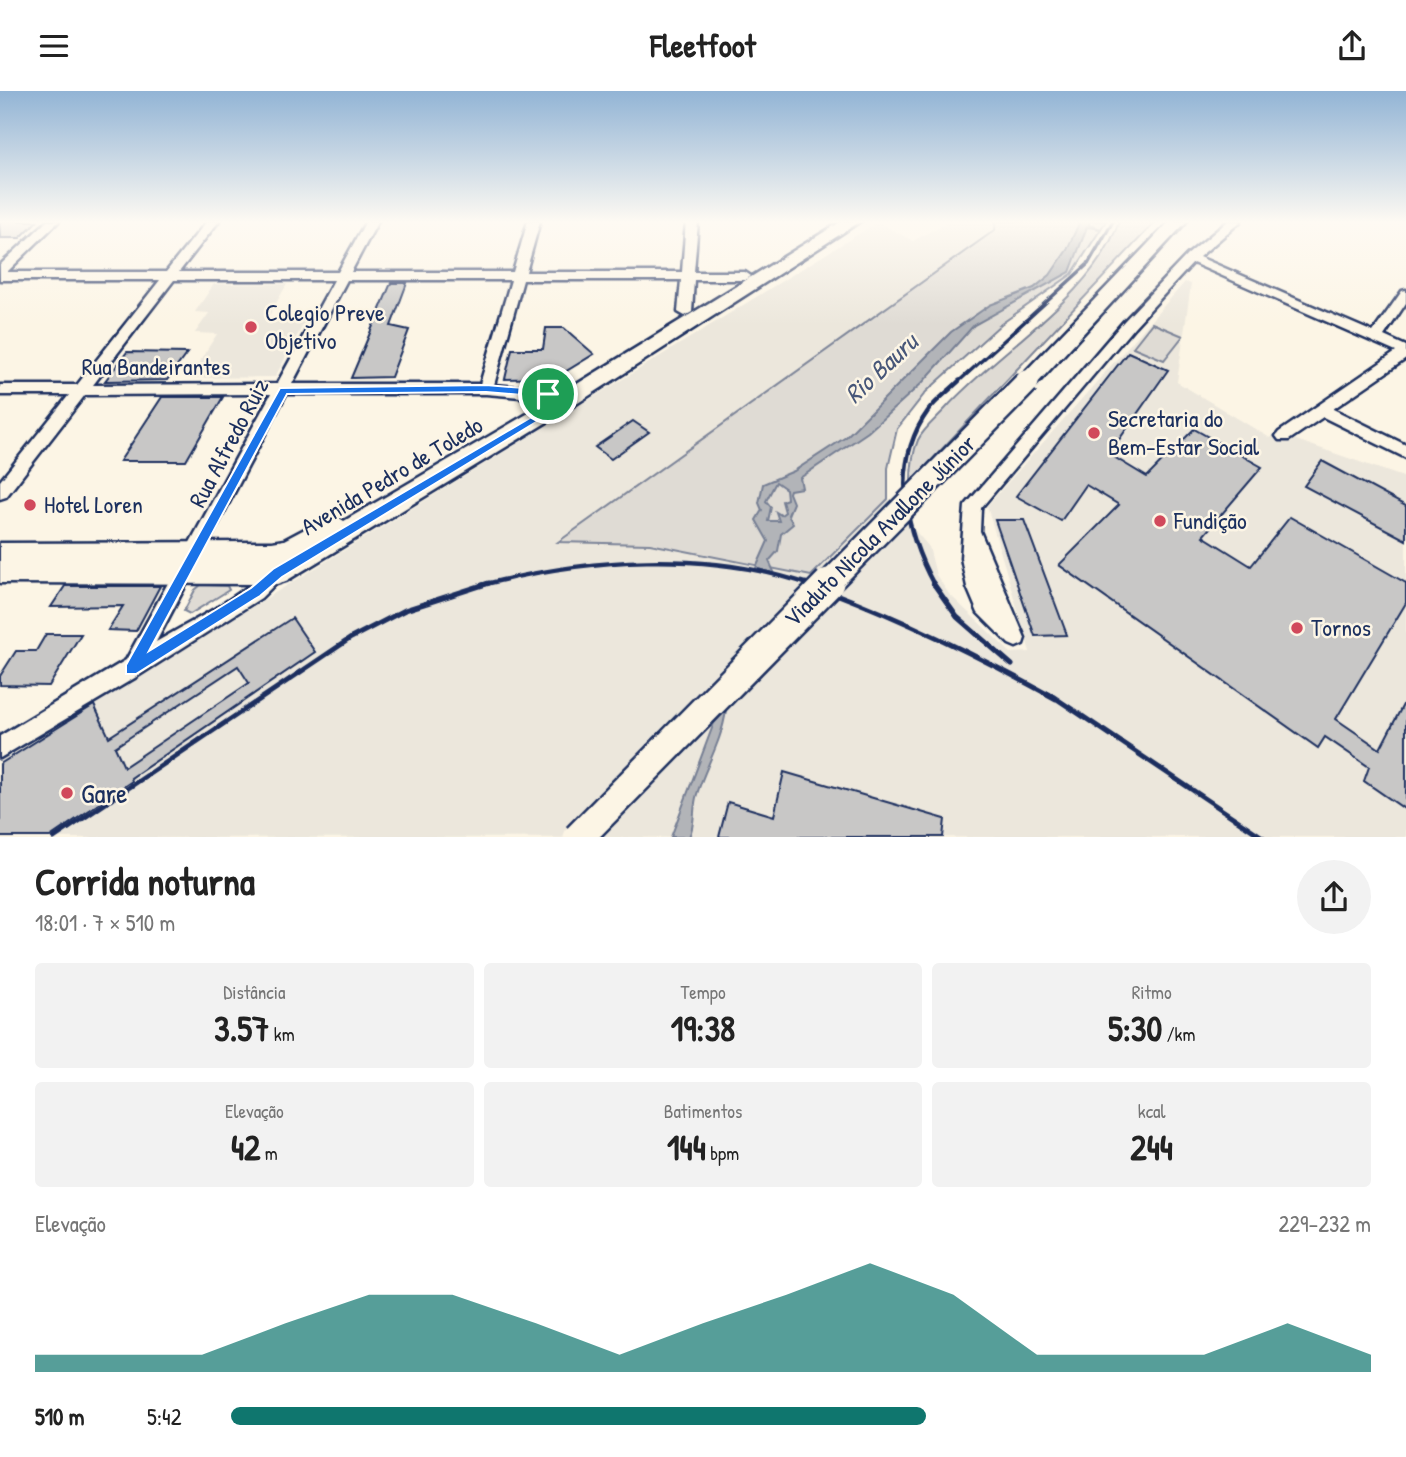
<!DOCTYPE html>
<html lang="pt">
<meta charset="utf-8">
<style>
body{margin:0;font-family:"Patrick Hand",sans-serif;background:#f2f2f2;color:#222;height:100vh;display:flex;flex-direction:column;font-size:26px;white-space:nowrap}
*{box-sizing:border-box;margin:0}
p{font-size:23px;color:#767676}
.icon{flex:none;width:38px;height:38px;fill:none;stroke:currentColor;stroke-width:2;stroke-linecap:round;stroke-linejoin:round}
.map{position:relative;height:746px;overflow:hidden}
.sheet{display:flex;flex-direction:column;background:#fff;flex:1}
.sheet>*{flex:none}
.pin{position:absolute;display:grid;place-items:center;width:60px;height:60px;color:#fff;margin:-30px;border:4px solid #fff;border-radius:50%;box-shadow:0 2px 7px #0007}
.round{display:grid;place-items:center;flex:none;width:74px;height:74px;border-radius:37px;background:#f2f2f2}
.head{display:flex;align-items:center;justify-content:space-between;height:119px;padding:0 35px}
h1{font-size:38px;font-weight:700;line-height:52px}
.figures{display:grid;grid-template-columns:repeat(3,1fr);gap:10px;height:119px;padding:7px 35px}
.figures div{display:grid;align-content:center;border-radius:7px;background:#f2f2f2;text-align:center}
.figures b{font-size:35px;font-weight:700}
.figures small{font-size:19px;font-weight:400}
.figures p{font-size:19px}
.chart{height:196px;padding:14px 35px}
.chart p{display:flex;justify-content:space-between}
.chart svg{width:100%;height:126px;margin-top:7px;fill:#0f766e;opacity:.7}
ul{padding:0 35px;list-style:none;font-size:23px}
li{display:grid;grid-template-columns:112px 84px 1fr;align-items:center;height:52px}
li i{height:18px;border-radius:9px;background:#0f766e}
header{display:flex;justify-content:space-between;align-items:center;height:91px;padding:0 35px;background:#fff;font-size:32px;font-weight:700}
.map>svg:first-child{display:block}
.built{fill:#ece7dc}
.green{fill:#dfdbd4;stroke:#7d8599;stroke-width:2}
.water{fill:#b2b4b8;stroke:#767f94;stroke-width:2;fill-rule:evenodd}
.building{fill:#c8c7c6;stroke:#1b2f5e;stroke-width:2;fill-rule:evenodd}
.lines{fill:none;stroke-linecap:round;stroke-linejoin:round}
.street-casing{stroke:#1b2f5e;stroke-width:5}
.secondary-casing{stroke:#1b2f5e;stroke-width:5}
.street{fill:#fcf5e5;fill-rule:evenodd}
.secondary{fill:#fcf5e5;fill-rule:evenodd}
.rail-far2{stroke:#1b2f5e;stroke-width:3.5}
.rail-far1{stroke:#1b2f5e;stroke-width:4.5}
.rail{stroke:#1b2f5e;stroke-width:5}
.secondary-bridge-far1-casing{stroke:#1b2f5e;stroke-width:28;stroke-linecap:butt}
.secondary-bridge-casing{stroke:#1b2f5e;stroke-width:34;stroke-linecap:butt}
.secondary-bridge-far1{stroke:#fcf5e5;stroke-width:23}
.secondary-bridge{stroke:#fcf5e5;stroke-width:29}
.route{fill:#1a73e8;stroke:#fff;stroke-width:2;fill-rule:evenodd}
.poi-dot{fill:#d1495b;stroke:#fcf5e5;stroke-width:2.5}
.labels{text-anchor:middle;stroke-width:5;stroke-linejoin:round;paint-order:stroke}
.poi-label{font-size:24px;fill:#1b2f5e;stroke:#fcf5e5;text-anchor:start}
.street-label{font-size:24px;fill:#1b2f5e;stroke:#fcf5e5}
.water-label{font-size:26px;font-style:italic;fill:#485779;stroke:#fcf5e5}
.near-poi-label{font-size:28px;fill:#1b2f5e;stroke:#fcf5e5;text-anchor:start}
</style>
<header><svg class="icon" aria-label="menu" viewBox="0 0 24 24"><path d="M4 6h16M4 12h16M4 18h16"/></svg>Fleetfoot<svg class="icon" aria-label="share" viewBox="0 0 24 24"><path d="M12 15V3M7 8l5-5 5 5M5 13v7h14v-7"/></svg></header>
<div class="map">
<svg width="1406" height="747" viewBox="0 0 1406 747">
<rect width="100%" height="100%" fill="#fcf5e5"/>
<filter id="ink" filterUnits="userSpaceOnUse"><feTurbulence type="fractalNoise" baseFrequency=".0143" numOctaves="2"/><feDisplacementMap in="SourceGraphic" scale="14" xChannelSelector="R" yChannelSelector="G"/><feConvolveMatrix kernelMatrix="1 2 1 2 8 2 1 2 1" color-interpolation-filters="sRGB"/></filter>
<g filter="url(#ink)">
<path class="built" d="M949 130H1007L559 451 650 453 811 485 888 408 929 456 936 484 949 503 1011 562 1030 561 987 415 1185 191 1191 193 1177 291 1270 347 1276 342 1406 387V746L0 747V671L878 131 913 150Z
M214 193H287L266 230H305L275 286 189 287 217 243 195 242 209 222 195 221Z"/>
<path class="green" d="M996 130H1106L1072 183 1001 233 926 301 897 338 888 377V408L811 485 650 453 558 451 995 139Z
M1119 130H1156L911 391C911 377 912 363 918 349 923 338 937 327 946 317 999 258 1094 205 1119 130Z
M1152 232 1183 245 1164 269 1133 256Z
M201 494 227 495 229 499 190 523 184 520 195 499Z"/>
<path class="water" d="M1080 130H1089V134L1101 138 1087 136 1070 181 974 234 922 292 868 341 800 387 802 397 790 399 789 402 793 412 788 424 793 433 781 443 778 460 769 470 775 483 756 477 768 450 756 429 762 419 759 412 763 393 794 380 846 346 951 241 990 214 1034 197 1050 184 1067 159ZM776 391 786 398 787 408 782 410 785 421 781 424 776 421 779 430H768L771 416 766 410Z
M726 619C722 650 706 674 697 703 692 718 696 732 689 746H671L714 632Z"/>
<path class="building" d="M0 130H37L20 147H0Z
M391 192H407L391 235 409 239 391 286 351 287Z
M546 237H564L594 263 555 287 505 288 512 258H543Z
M127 261 187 262 167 289 105 290Z
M1128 261 1168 279 1109 363 1147 386 1194 338 1262 376 1203 445 1251 475 1290 426 1406 492V512L1336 628 1380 658 1406 608V719L1364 690 1369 676 1325 646 1318 657 1059 474 1119 414 1086 394 1061 430 1016 405Z
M162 306H223L186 370H120Z
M633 330 649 341 611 368 595 356Z
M1322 370 1406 415V449L1304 395Z
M995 429H1024L1067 544 1035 545Z
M65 495H160L136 540 108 539 123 515 51 516Z
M292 527 315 561 131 687 132 690 50 746H0V673L94 614 109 646ZM238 575 249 592 124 676 115 656Z
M46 543H81L49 595 0 594V585L16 560H36Z
M784 681 945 728 943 746H719L728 711 774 725Z"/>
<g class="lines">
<g class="street-casing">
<path id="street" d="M47 130H59L7 181H166L207 130H219L179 181H338L366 130H378L351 181H513L528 130H540L526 181H682L686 130H698L694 181H745L751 185 745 189H694L692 221 685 225 678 221 681 189H523L494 294 553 299 566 314 559 319 544 308 486 303H286L156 551C188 532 226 514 255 490 264 482 271 473 283 477L286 482 261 507 138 585 0 667V645L126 569 271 303 85 304 6 406 0 408V390L69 304H0V294H77L160 189H0V174ZM174 189H334L277 293 93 294ZM347 189H511L480 293H292Z
M1228 130H1241L1199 166 1373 241 1402 200 1406 199V212L1384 245 1406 255V268L1333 318 1406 354V367L1323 326 1289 349H1279L1276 345 1279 341 1396 261 1193 172 1134 236 981 417 980 440 1025 547 1023 553 1016 556 1009 553 978 522 967 496 961 467 965 415 1124 230 1187 164Z"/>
</g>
<g class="secondary-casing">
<path id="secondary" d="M842 130H861L567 319 286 490 277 493 0 492V452L272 451 284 449 333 423 344 430 551 309Z
M1170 130H1187L1034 296H1020L1017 291 1020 286Z"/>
</g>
<use href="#street" class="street"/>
<use href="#secondary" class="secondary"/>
<path class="rail-far2" d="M957 292 1088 173 1113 130"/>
<path class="rail-far1" d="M482 494C588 467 706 458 811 494
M934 494C905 441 890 373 928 320 936 309 949 300 959 290"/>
<path class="rail" d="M806 492C894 523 975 563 1056 608
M933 492 957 526 1012 574
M1048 602 1264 747
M54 747 351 547 405 519 489 492"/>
<g class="secondary-bridge-far1-casing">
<path id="secondary-bridge-far1" d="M827 494 1027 291"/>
</g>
<g class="secondary-bridge-casing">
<path id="secondary-bridge" d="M578 747 829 492"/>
</g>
<use href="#secondary-bridge-far1" class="secondary-bridge-far1"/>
<use href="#secondary-bridge" class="secondary-bridge"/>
</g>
</g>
<linearGradient id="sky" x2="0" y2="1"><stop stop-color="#92b4d5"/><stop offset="0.56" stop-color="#fefaf3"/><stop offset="1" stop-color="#fefaf3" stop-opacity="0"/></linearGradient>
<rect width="1406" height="234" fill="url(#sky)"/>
<path class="route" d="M486 294 548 299 564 314 282 486 260 505 136 583H126V574L280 297ZM486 301 545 306 552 314 273 478 251 497 149 560 287 303Z"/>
<g class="poi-dot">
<circle cx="251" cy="236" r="7"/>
<circle cx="1094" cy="342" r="7"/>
<circle cx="30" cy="414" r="7"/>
<circle cx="1160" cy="430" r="7"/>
<circle cx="1297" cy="537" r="7"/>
<circle cx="67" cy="702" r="7"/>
</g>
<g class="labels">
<g class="poi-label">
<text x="265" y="230">Colegio Preve<tspan x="265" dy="28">Objetivo</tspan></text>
<text x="1108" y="336">Secretaria do<tspan x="1108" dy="28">Bem-Estar Social</tspan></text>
<text x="44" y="422">Hotel Loren</text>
<text x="1174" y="438">Fundição</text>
<text x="1311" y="545">Tornos</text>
</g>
<g class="street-label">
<text x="156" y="284">Rua Bandeirantes</text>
<text transform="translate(229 352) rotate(-62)" y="8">Rua Alfredo Ruiz</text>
<text transform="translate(392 385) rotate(-31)" y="8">Avenida Pedro de Toledo</text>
<text transform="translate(880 440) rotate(-45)" y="8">Viaduto Nicola Avallone Júnior</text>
</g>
<g class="water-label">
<text transform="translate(881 277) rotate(-43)" y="9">Rio Bauru</text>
</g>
<g class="near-poi-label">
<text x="81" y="712">Gare</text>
</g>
</g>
</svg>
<div class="pin" style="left:548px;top:303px;background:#1e9e55"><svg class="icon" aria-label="arrive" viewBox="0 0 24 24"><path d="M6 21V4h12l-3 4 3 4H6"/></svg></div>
</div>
<section class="sheet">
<div class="head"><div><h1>Corrida noturna</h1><p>18:01 · 7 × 510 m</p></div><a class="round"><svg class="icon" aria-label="share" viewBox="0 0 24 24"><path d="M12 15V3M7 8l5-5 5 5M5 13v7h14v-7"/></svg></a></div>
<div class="figures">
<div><p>Distância</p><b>3.57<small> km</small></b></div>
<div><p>Tempo</p><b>19:38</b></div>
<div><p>Ritmo</p><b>5:30<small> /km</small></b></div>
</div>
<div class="figures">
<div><p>Elevação</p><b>42<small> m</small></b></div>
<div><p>Batimentos</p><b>144<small> bpm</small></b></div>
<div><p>kcal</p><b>244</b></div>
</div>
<div class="chart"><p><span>Elevação</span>229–232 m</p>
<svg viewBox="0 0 160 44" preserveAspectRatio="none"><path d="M0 44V38L10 38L20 38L30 27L40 17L50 17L60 27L70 38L80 27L90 17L100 6L110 17L120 38L130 38L140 38L150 27L160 38V44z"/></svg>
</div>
<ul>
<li><b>510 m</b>5:42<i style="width:61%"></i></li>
</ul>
</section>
